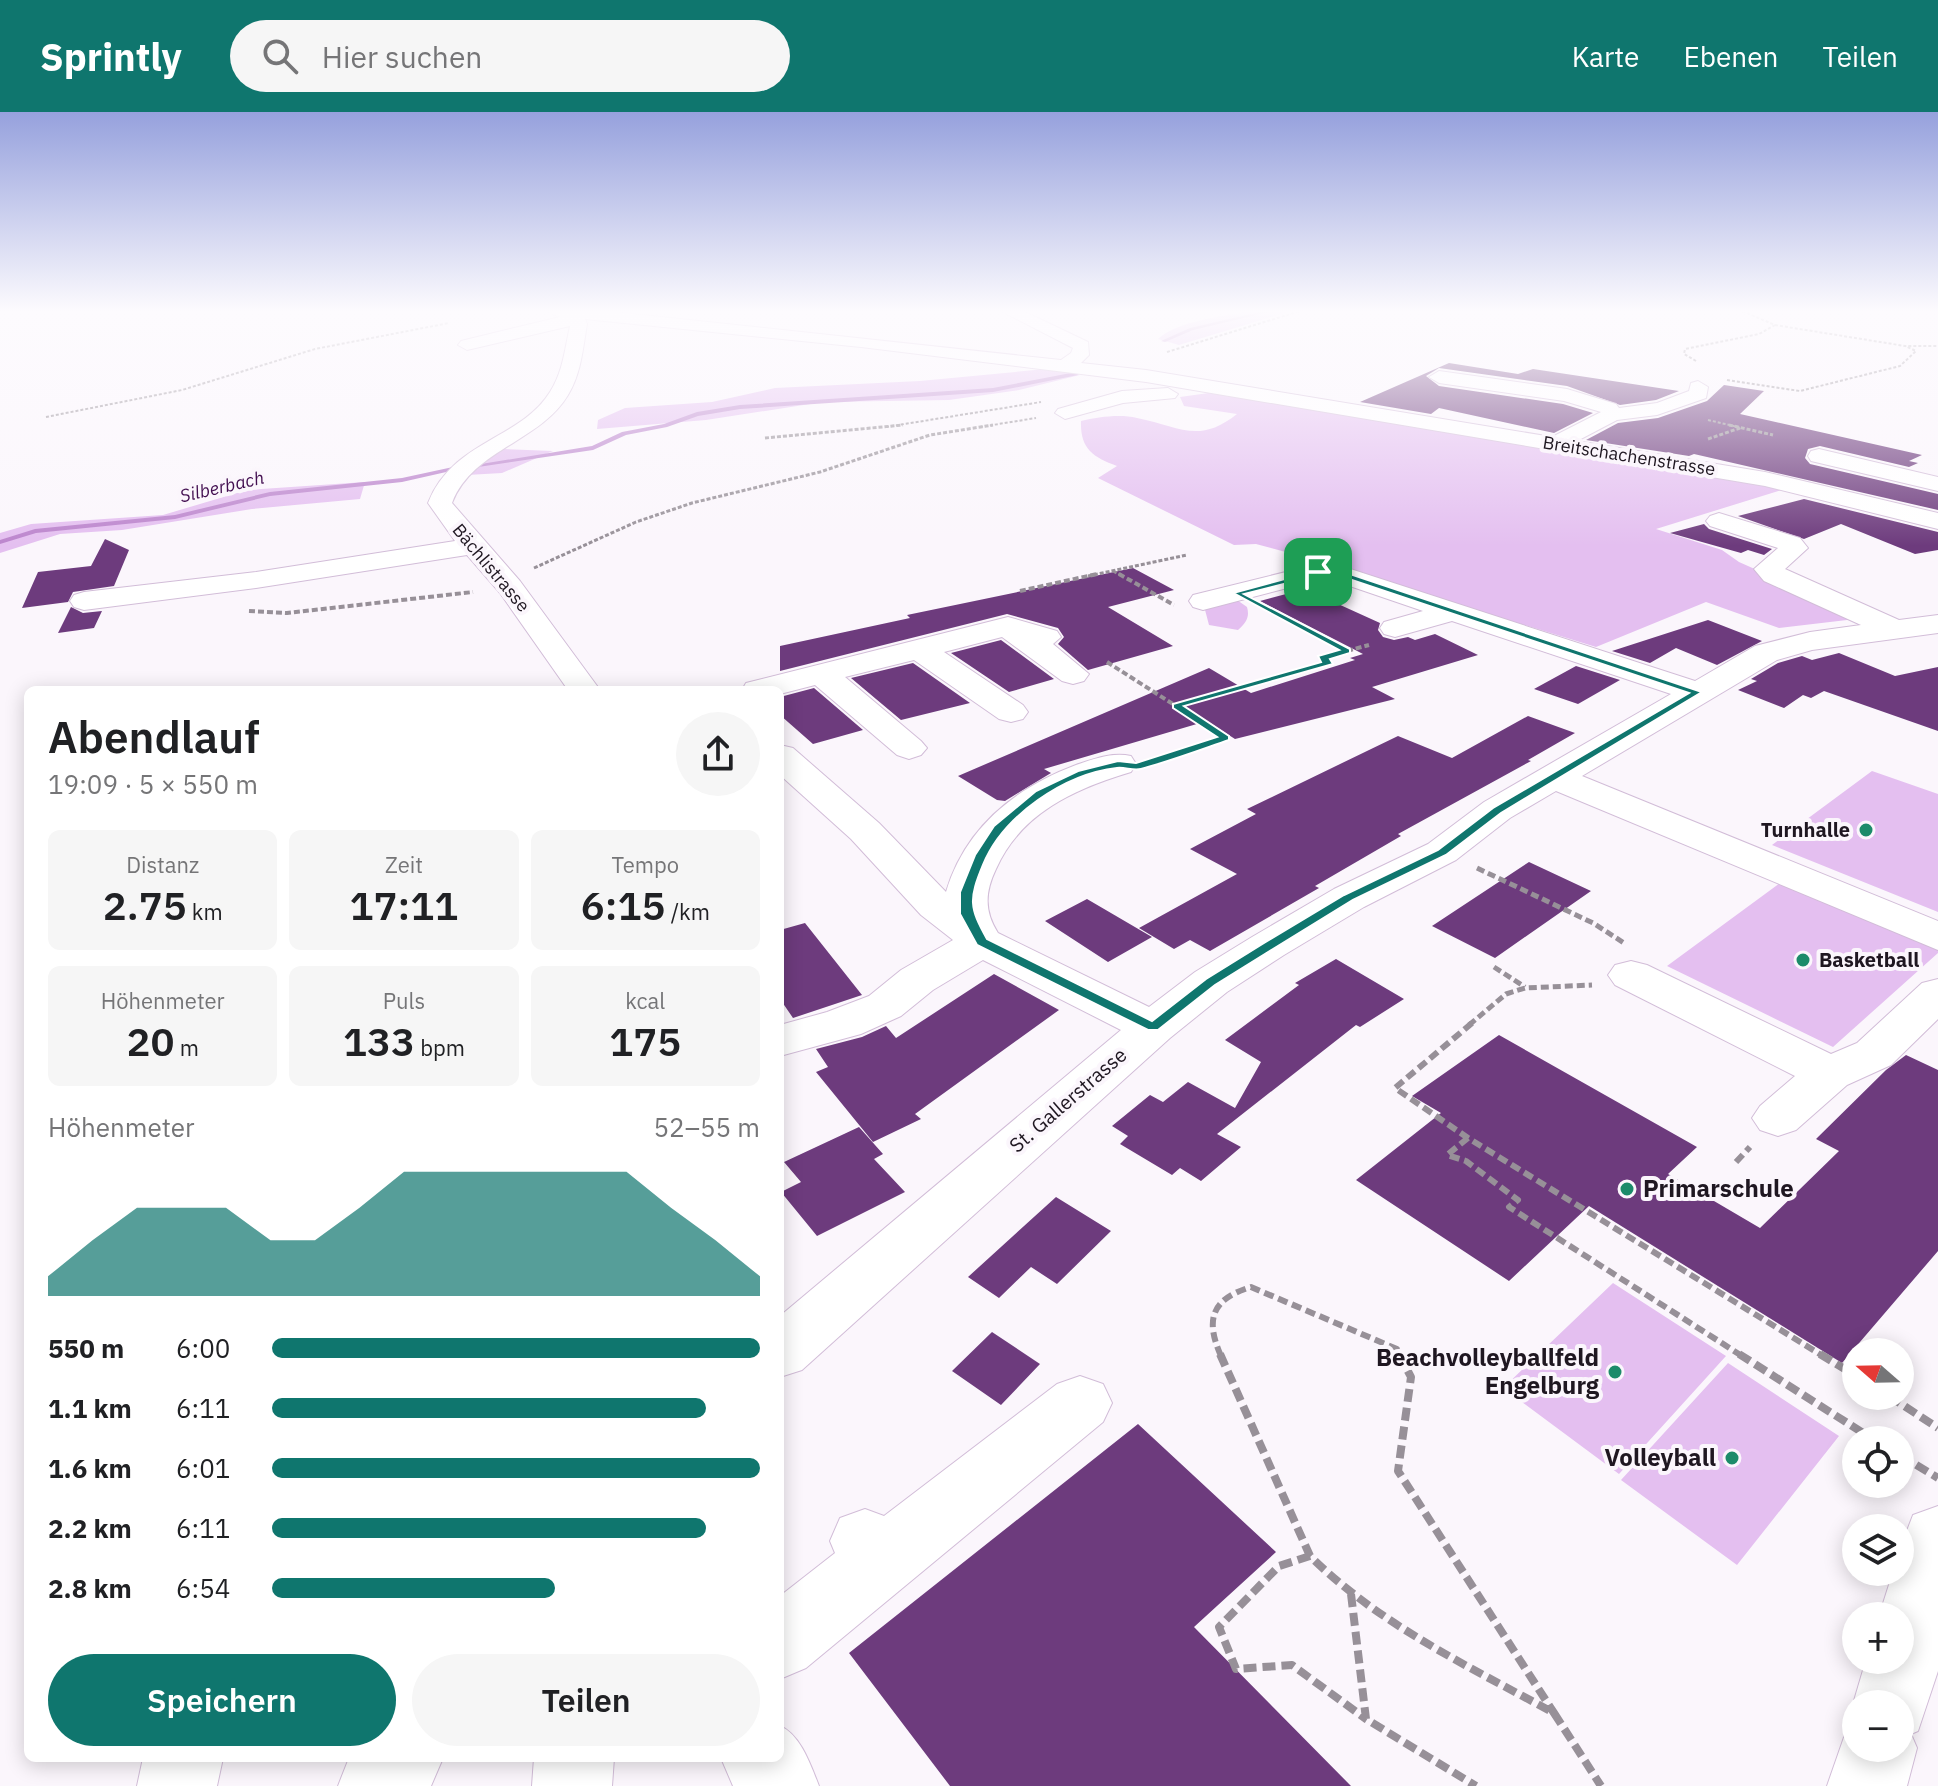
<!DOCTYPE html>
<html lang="de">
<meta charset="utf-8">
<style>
body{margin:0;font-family:"IBM Plex Sans",sans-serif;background:#f6f6f6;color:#202124;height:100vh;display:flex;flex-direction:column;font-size:30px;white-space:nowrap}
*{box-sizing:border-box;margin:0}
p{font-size:26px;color:#757577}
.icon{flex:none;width:44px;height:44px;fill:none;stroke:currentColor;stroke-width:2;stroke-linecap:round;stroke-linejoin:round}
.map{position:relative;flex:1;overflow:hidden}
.side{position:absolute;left:24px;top:574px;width:760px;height:1076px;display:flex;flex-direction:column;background:#fff;border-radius:12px;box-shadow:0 4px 20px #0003}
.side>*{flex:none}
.needle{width:52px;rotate:290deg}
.tools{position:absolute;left:1842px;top:1226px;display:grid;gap:16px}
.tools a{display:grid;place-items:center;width:72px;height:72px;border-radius:50%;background:#fff;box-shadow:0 4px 20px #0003;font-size:40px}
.pin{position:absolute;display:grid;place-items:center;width:68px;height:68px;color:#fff;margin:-34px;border-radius:16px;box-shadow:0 4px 12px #0006}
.round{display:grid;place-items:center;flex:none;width:84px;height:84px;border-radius:42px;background:#f6f6f6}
.headline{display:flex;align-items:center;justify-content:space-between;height:136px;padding:0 24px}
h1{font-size:44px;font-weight:600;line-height:60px}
.metrics{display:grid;grid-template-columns:repeat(3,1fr);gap:12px;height:136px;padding:8px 24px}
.metrics div{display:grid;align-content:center;border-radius:12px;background:#f6f6f6;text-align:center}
.metrics b{font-size:40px;font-weight:600}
.metrics small{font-size:22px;font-weight:400}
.metrics p{font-size:22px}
.chart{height:224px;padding:16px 24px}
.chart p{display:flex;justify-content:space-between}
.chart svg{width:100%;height:144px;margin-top:8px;fill:#0f766e;opacity:.7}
.primary-button{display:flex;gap:16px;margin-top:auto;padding:16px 24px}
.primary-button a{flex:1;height:92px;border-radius:48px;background:#0f766e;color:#fff;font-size:32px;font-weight:600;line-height:92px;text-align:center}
.primary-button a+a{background:#f6f6f6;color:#202124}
ul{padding:0 24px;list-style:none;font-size:26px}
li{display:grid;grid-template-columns:128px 96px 1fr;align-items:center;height:60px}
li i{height:20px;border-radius:10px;background:#0f766e}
header{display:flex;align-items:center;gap:48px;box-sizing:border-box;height:112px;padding:0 40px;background:#0f766e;color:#fff}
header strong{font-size:38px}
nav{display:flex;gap:44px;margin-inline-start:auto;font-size:28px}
.search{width:560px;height:72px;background:#f6f6f6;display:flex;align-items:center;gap:20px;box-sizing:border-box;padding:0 28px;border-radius:44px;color:#757577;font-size:30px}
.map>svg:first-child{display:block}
.green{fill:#e4bff0}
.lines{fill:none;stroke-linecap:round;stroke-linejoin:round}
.stream{fill:#bc85cd;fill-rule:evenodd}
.building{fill:#6d3b7d}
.minor-casing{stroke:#d2bdd8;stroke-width:2}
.path-far5{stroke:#979098;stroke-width:2;stroke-dasharray:3 2;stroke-linecap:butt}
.path-far4{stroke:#979098;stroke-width:3;stroke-dasharray:4 2;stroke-linecap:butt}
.path-far3{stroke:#979098;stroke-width:4;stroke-dasharray:6 3;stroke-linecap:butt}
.path-far2{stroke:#979098;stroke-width:5;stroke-dasharray:8 4;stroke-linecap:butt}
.path-far1{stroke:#979098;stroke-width:6;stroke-dasharray:10 5;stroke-linecap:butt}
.path{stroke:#979098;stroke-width:8;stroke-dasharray:13 6;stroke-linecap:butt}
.minor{fill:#fff;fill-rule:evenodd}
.route{fill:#0f766e;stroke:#fff;stroke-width:2;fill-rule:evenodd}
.poi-dot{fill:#1c8b6a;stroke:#fbf6fc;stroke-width:3}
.labels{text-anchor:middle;stroke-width:8;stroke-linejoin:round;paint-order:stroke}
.far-street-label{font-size:18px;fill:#1f1721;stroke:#fbf6fc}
.far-water-label{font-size:18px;font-style:italic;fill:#420e50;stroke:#fbf6fc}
.poi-label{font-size:20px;font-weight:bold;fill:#1f1721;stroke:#fbf6fc;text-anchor:end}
.street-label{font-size:20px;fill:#1f1721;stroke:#fbf6fc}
.near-poi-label{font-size:24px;font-weight:bold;fill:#1f1721;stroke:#fbf6fc;text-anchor:end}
</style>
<header>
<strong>Sprintly</strong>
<div class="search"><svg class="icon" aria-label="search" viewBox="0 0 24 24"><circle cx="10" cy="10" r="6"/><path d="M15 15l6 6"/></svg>Hier suchen</div>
<nav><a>Karte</a><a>Ebenen</a><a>Teilen</a></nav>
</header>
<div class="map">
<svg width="1938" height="1674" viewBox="0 0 1938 1674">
<rect width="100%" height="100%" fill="#fbf6fc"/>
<path class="green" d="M1249 199H1291L1179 233 1158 227C1180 208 1221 205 1249 199Z
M1067 255 1080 263 1019 278 949 288 823 290 706 308 597 317 598 308 625 296 712 290 775 276 920 269Z
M1223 279 1788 376 1656 417 1722 438 1739 450 1864 506 1779 516 1706 490 1596 535 1304 445 1256 432 1234 433 1098 366 1117 354C1092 345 1080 336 1081 309 1098 305 1120 302 1137 306 1179 314 1198 333 1237 302L1184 294 1180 285Z
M503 337 553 339 502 361 467 363Z
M365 370 360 387 252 397 122 418 60 422 0 441V421L31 412 163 403 247 378Z
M1237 488 1247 495C1250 505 1246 511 1238 518L1209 513 1204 494Z
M1872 659 1938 682V800L1772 733Z
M1784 768 1938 834V841L1833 935 1667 854Z
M1613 1171 1726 1244 1619 1362 1503 1276Z
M1728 1251 1839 1324 1737 1453 1621 1368Z"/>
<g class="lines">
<path class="stream" d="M1264 199H1273L1193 218 1165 230 1161 229 1190 216Z
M1076 260 1078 263 993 280 740 297 698 304 667 315 626 323 593 338 478 355 475 353 592 334 622 320 664 312 697 300 740 293 993 276Z
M453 355 456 357 455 358 402 370 270 384 175 407 36 421 0 432V428L35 417 175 403 270 380 402 366Z"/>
</g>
<path class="building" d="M1449 251 1518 262 1533 257 1679 279 1656 288 1620 293 1567 274 1439 256 1426 264 1439 274 1563 292 1593 301 1554 321 1439 296 1431 302 1360 290Z
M1724 273 1764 279 1740 302 1922 343 1909 349 1918 351 1909 355 1820 334 1808 337 1805 346 1810 352 1938 382V398L1694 342 1689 344 1586 328 1618 311 1658 306 1707 289Z
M1804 387 1938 420V438L1915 442 1841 412 1804 427 1738 404Z
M1704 412 1709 417 1772 437 1764 443 1748 438 1741 441 1670 421Z
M105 427 129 438 114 474 73 480 68 490 22 496 38 460 91 454Z
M1133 456 1174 478 1108 495 1173 534 1088 558 1058 532 1064 525 1058 516 1007 502 780 559V534L910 506 907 503Z
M1305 477 1380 511 1378 518 1383 525 1394 528 1408 525 1415 528 1435 522 1478 543 1372 575 1395 587 1235 627 1207 609 1044 657 1051 661 1005 689 997 688 958 664 1209 556 1251 581 1355 548 1350 546 1363 542 1260 489Z
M71 495 83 501 102 499 94 516 58 521Z
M1708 508 1762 529 1717 553 1676 536 1650 551 1612 539Z
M1001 528 1054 567 1009 580 951 541Z
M1839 541 1895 564 1938 555V619L1824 579 1811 586 1803 583 1784 596 1738 578 1757 569 1751 567 1778 551 1802 544 1812 548Z
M913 551 970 591 901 608 851 566Z
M1576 554 1620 568 1578 592 1534 577Z
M814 576 863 618 813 632 780 603V585Z
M1528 604 1575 621 1528 648 1531 649 1398 722 1401 724 1315 774 1319 776 1210 839 1190 828 1174 837 1139 816 1237 762 1190 737 1256 702 1247 697 1398 624 1452 646Z
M1529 750 1591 779 1495 846 1432 814Z
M1087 787 1152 825 1108 850 1045 809Z
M805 811 862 883 793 906 780 887V818Z
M1336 847 1404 887 1360 915 1356 913 1217 1022 1241 1035 1201 1069 1180 1056 1172 1063 1120 1032 1128 1024 1112 1014 1150 983 1163 990 1188 970 1235 996 1261 950 1225 928 1299 873 1295 871Z
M994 862 1059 898 915 1002 921 1007 873 1030 816 960 828 955 816 937 862 925 886 914 896 926Z
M1499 923 1697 1035 1668 1062 1760 1116 1839 1039 1816 1027 1886 958 1906 943 1938 958V1139L1842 1251 1589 1094 1509 1169 1356 1068 1441 1001 1412 984Z
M859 1015 883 1042 874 1047 905 1080 817 1124 781 1080 801 1070 784 1050Z
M1056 1085 1111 1119 1057 1172 1031 1155 999 1186 968 1165Z
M992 1220 1040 1252 1001 1293 952 1259Z
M1138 1312 1276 1440 1194 1515 1351 1674H950L849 1541Z"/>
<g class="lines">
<g class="minor-casing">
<path id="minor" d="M546 199H605L1061 248 1071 241 1073 236 1001 199H1023L1088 230 1089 243 1081 251 1146 258 1552 325 1601 300 1564 289 1439 271 1429 265 1439 259 1567 277 1616 292 1619 296 1657 291 1689 279 1691 271 1698 269 1708 275 1706 286 1657 303 1617 308 1577 329 1765 360 1938 401V417L1765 374 1146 270 861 235 585 207 587 212C583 236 581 262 568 283 540 330 472 338 452 391L520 469 600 578H568L500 481 467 443 256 476 84 498 74 495 70 489 74 483 84 480 256 460 455 429 428 391C453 328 520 328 550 280 563 260 565 236 570 214L467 238 458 233 461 229 560 205Z
M1168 276 1178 282 1175 286 1123 291 1065 307 1055 301 1058 297 1122 279Z
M1819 337 1938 365V379L1811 349 1808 344 1811 339Z
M1719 401 1800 426 1808 436 1785 457 1899 508 1938 503V521L1812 538 1777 548 1582 664 1938 809V838L1556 679 1510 706 1456 748 1364 795 1284 843 1227 880 1170 926 802 1258 780 1265V1204L1121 918 983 848 933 878 901 904 861 922 780 944V913L827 900 869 884 901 858 953 828 921 803 851 727 780 663V633L793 636 879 711 946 780C965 716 1015 676 1076 653 1094 647 1112 640 1131 644L1136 652 1131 660C1074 677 1021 701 996 757 985 780 984 799 998 821L1149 895 1195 860 1252 825 1334 777 1428 732 1484 690 1671 582 1452 509 1395 525 1384 522 1380 516 1384 510 1423 499 1335 469 1318 468 1203 498 1193 495 1189 489 1193 483 1318 452 1338 453 1695 569 1755 534 1810 520 1861 513 1764 469 1754 457 1778 436 1710 414 1706 409 1710 404Z
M1008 505 1057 519 1061 525 1053 532 1089 562 1084 569 1073 572 1062 569 1002 525 944 540 1023 593 1028 600 1023 607 1011 610 999 607 914 548 845 565 921 629 927 636 921 643 909 647 897 643 815 573 780 582V578H742L746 571Z
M1631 849 1647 853 1831 942 1857 931 1922 871 1938 867V907L1891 953 1847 973 1796 1018 1778 1024 1760 1018 1752 1006 1760 994 1795 964 1615 873 1608 863 1615 853Z
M1080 1264 1103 1272 1112 1291 1103 1310 806 1556 780 1567V1484L835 1441 830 1429 840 1406 865 1397 884 1404 1057 1272Z
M1938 1394V1559L1918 1619 1911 1622 1917 1636 1907 1674H1827L1850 1608 1856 1606V1636H1900V1592H1856V1600L1853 1592 1866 1548H1900V1504H1879L1893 1460H1900V1437L1913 1403Z
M780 1614C801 1623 811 1654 819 1674H733L721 1646H780Z
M143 1646H223L217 1674H137Z
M349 1646H443L431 1674H338Z
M534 1646H614L612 1674H532Z"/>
</g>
<path class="path-far5" d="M1775 213 1905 234H1938
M1167 240 1300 199
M1696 249 1684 242 1685 237 1759 222 1775 213 1742 199
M1727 268 1800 279 1900 254 1916 239 1905 234
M46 305 182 278 315 237 449 211
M1708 308 1738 315
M886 315 1041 290
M980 315 1036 306"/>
<path class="path-far4" d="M1729 313 1773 323
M765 326 903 313
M1708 327 1740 316
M534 456 636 410 692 391 820 360 930 323 993 313
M1113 459 1123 464
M1088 464 1187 443"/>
<path class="path-far3" d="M1119 462 1174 493
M1020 479 1097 462
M249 499 287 501 473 480
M1347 539 1369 533
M1107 550 1176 594
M1225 626 1176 594 1330 550 1321 546 1347 539 1273 500
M1154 649 1224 626"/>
<path class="path-far2" d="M1477 756 1593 811 1624 831
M1494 855 1525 875
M1469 913 1506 882 1525 876 1592 873"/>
<path class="path-far1" d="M1472 911 1395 976 1468 1026 1823 1244
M1468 1026 1447 1043 1466 1049 1518 1088 1509 1095 1742 1244
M1736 1050 1750 1035
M1221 1244C1205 1208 1211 1187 1251 1175L1397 1237 1400 1244"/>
<path class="path" d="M1220 1242 1310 1444C1380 1513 1468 1554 1554 1601
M1399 1242 1411 1265 1398 1359 1554 1601
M1739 1242 1874 1328
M1820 1242 1856 1264
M1889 1284 1938 1316
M1900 1343 1938 1366
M1310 1444 1279 1454 1219 1515 1236 1557 1292 1553 1366 1607
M1351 1482 1366 1607 1476 1674
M1554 1601 1601 1674"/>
<use href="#minor" class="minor"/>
</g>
<linearGradient id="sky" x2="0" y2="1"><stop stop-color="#96a1dd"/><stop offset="0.46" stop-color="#fdfbfe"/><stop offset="1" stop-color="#fdfbfe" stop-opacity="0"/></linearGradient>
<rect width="1938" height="434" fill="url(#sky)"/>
<path class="route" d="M1318 458 1341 459 1702 580 1501 701 1446 743 1353 788 1273 837 1215 873 1158 918H1148L977 833 960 802V780L975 743 994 714 1036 679 1078 659 1118 649 1136 651 1217 625 1173 596V592L1321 550 1318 544 1339 538 1233 481ZM1319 463H1337L1689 581 1493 696 1438 738 1344 783 1264 831 1206 867 1152 909 987 827C969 795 969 787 983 753 1003 704 1064 662 1117 656 1125 655 1133 659 1141 657 1171 649 1200 638 1229 628V624L1184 594 1333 552 1330 547 1350 541V537L1244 482Z"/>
<g class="poi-dot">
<circle cx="1866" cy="718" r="8"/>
<circle cx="1803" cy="848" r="8"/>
<circle cx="1627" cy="1077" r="8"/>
<circle cx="1615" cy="1260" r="8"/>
<circle cx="1732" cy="1346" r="8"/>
</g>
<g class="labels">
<g class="far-street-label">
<text transform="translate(1629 344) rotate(9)" y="6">Breitschachenstrasse</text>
<text transform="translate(491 456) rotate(50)" y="6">Bächlistrasse</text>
</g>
<g class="far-water-label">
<text transform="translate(222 375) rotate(-13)" y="6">Silberbach</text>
</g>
<g class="poi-label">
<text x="1850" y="725">Turnhalle</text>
<text x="1819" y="855" text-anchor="start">Basketball</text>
</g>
<g class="street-label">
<text transform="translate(1068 988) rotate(-41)" y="7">St. Gallerstrasse</text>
</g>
<g class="near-poi-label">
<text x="1643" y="1085" text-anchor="start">Primarschule</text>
<text x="1599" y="1254">Beachvolleyballfeld<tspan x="1599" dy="28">Engelburg</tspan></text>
<text x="1716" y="1354">Volleyball</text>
</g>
</g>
</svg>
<div class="tools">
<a><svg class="needle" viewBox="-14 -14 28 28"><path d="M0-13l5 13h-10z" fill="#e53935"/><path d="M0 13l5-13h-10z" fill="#757577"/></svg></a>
<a><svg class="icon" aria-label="locate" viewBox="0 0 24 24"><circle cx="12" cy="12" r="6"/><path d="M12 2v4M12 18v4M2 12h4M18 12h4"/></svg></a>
<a><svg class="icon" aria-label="layers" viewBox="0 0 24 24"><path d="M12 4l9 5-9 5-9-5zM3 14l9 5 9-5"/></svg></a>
<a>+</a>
<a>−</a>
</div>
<div class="pin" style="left:1318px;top:460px;background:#1e9e55"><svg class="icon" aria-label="arrive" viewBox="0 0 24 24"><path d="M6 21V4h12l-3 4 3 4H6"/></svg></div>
<section class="side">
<div class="headline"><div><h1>Abendlauf</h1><p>19:09 · 5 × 550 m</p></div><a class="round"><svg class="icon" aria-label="share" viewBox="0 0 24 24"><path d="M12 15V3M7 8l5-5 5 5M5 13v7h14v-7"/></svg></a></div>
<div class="metrics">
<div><p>Distanz</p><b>2.75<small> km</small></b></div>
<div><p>Zeit</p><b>17:11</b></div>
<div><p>Tempo</p><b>6:15<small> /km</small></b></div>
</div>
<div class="metrics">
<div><p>Höhenmeter</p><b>20<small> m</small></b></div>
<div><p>Puls</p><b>133<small> bpm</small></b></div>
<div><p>kcal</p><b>175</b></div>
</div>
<div class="chart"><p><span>Höhenmeter</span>52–55 m</p>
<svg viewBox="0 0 160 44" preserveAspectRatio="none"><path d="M0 44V38L10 27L20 17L30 17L40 17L50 27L60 27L70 17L80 6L90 6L100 6L110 6L120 6L130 6L140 17L150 27L160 38V44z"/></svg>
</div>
<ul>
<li><b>550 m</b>6:00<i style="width:100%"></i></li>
<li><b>1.1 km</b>6:11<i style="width:89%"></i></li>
<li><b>1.6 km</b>6:01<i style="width:100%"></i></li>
<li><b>2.2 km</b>6:11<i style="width:89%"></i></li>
<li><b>2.8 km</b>6:54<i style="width:58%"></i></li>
</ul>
<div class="primary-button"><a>Speichern</a><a>Teilen</a></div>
</section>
</div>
